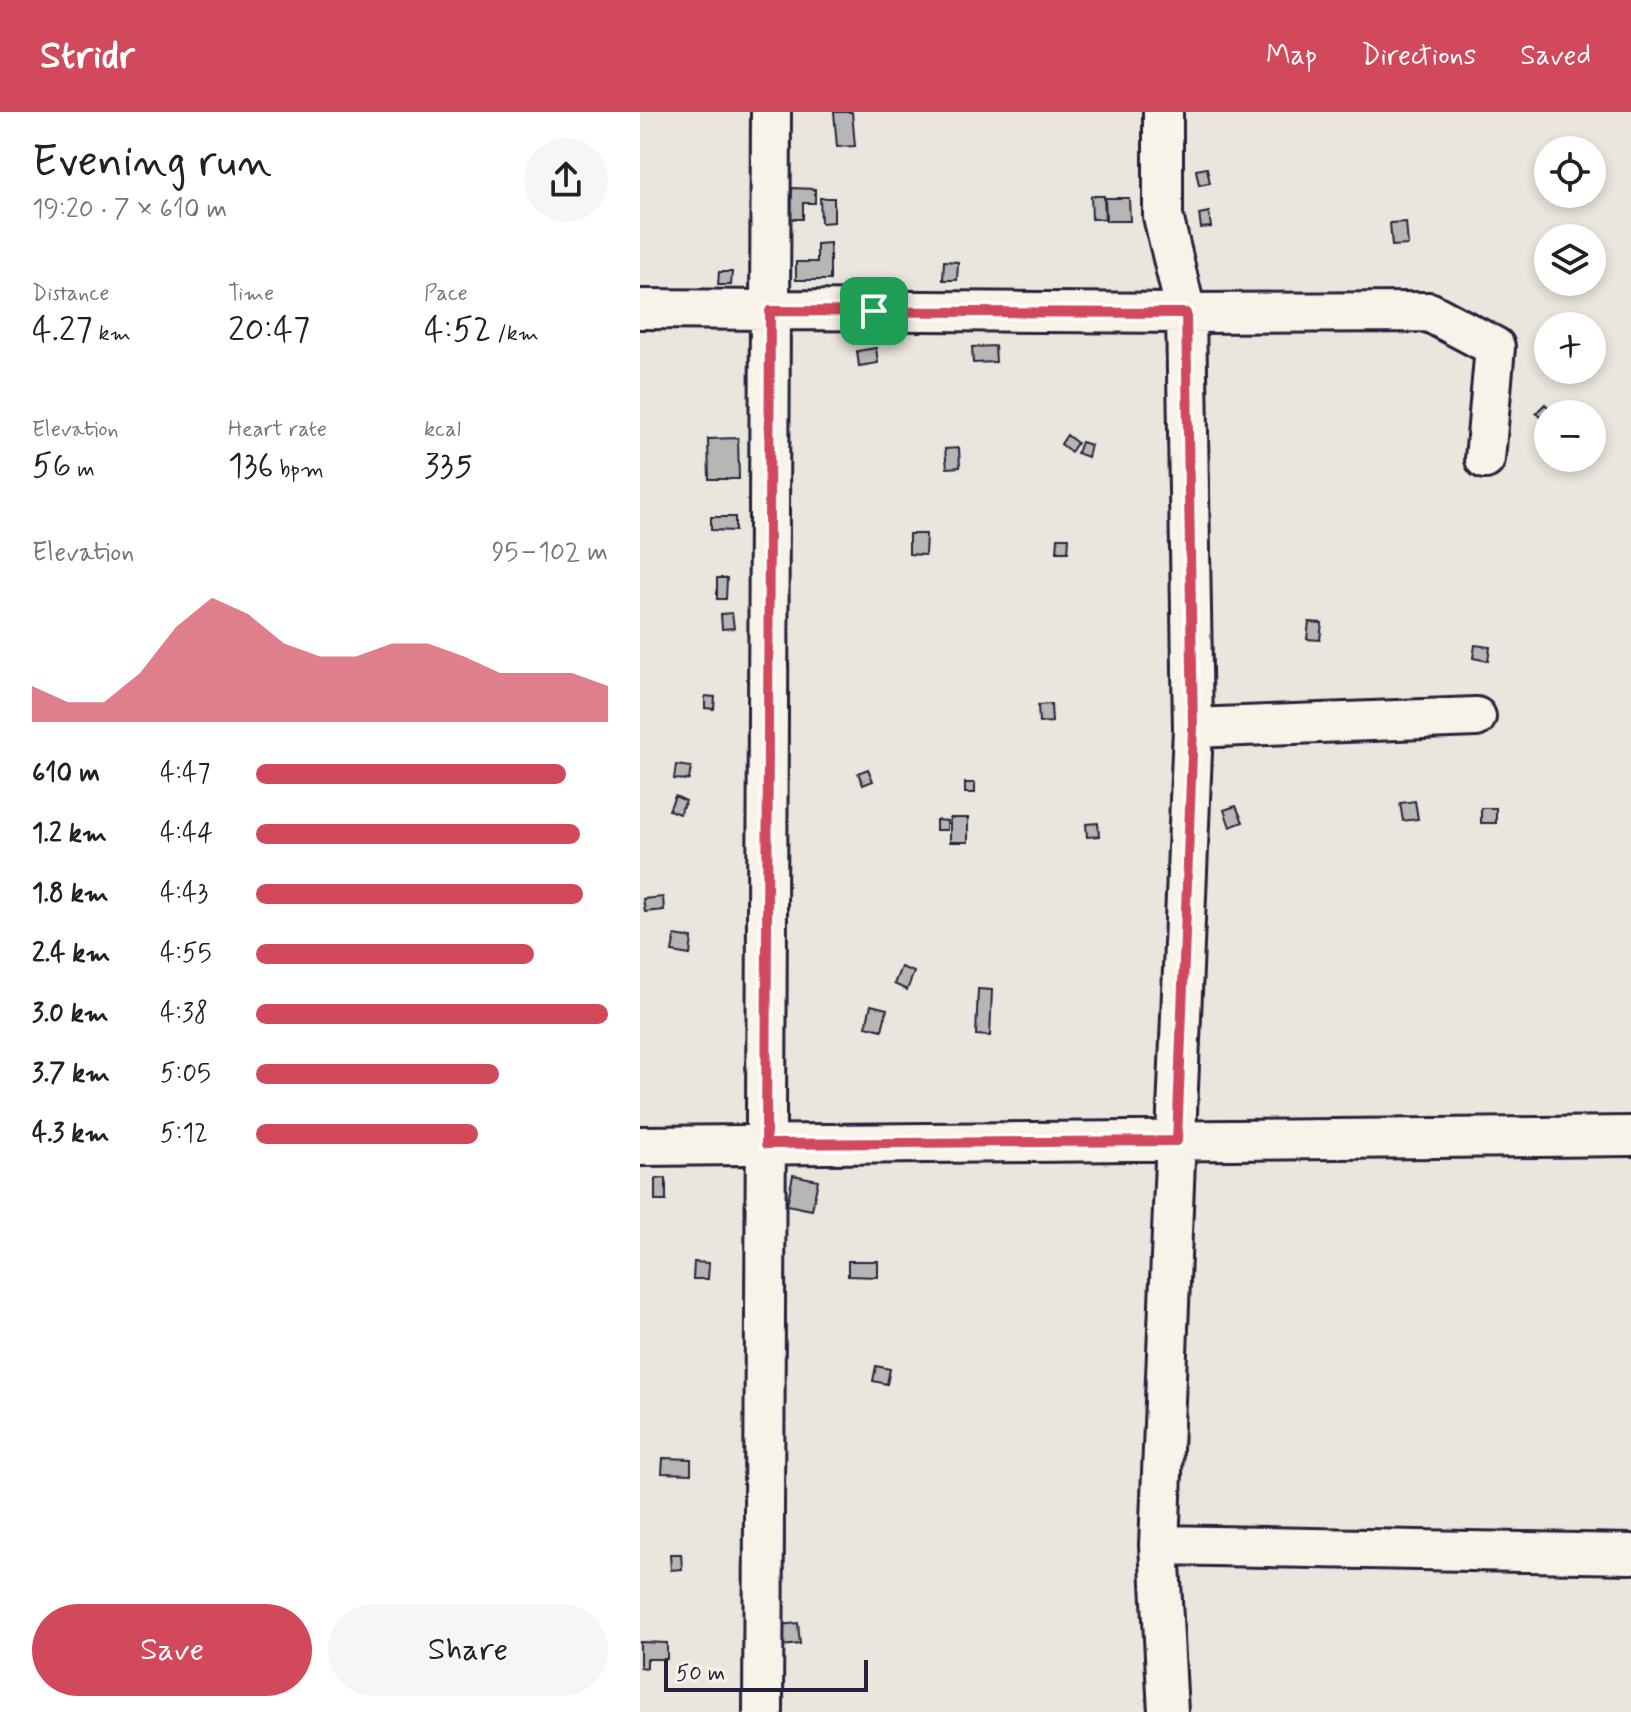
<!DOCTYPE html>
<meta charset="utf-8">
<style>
body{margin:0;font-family:Mynerve,sans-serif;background:#f6f6f6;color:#222;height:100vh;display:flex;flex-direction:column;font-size:30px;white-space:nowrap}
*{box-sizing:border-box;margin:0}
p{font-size:26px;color:#767676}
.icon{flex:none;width:44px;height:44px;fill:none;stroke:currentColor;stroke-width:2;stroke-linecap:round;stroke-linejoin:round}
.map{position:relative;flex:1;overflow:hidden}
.drawer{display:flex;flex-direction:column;background:#fff;width:640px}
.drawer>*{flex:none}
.fabs{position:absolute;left:894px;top:24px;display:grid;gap:16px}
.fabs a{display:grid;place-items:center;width:72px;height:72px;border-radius:50%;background:#fff;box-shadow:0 4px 12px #0003;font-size:40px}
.scale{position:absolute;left:24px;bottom:20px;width:204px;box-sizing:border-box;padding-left:8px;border:4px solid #22223b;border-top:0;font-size:22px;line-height:28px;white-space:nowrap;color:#22223b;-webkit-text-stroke:6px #f7f3e8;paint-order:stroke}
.pin{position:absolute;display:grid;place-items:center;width:68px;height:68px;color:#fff;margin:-34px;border-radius:16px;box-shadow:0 4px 12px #0006}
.round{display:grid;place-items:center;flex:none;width:84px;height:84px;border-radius:42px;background:#f6f6f6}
.head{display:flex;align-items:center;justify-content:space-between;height:136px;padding:0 32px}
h1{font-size:44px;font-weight:600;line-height:60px}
.stats{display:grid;grid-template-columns:repeat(3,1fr);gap:12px;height:136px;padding:8px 32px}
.stats div{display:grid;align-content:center}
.stats b{font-size:34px;font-weight:600}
.stats small{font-size:22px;font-weight:400}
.stats p{font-size:22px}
.chart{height:224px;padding:16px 32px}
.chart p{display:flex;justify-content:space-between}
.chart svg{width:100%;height:144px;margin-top:8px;fill:#d1495b;opacity:.7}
.button{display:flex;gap:16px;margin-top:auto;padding:16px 32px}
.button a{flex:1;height:92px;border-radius:48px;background:#d1495b;color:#fff;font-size:32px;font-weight:600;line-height:92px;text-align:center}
.button a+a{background:#f6f6f6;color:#222}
ul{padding:0 32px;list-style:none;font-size:26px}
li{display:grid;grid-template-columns:128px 96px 1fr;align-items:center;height:60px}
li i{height:20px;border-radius:10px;background:#d1495b}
header{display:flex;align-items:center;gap:48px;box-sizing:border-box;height:112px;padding:0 40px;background:#d1495b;color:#fff}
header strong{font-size:38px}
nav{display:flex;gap:44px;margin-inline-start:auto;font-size:28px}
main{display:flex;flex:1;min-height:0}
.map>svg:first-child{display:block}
.building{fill:#b8b6b5;stroke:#22223b;stroke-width:2}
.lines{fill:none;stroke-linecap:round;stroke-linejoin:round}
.minor-casing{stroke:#22223b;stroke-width:44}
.minor{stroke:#f7f3e8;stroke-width:38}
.route-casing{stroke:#fff;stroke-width:16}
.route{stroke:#d1495b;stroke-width:10}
</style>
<header>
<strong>Stridr</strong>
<nav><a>Map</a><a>Directions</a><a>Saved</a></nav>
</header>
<main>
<section class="drawer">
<div class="head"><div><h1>Evening run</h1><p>19:20 · 7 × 610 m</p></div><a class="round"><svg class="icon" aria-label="share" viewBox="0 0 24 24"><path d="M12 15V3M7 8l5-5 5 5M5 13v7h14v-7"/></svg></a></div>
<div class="stats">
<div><p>Distance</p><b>4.27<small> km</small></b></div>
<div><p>Time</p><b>20:47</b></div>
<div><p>Pace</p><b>4:52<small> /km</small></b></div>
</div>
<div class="stats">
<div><p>Elevation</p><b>56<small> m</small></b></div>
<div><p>Heart rate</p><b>136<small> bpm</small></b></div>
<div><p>kcal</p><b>335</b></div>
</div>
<div class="chart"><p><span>Elevation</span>95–102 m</p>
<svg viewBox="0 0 160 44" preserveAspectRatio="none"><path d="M0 44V33L10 38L20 38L30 29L40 15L50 6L60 11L70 20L80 24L90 24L100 20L110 20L120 24L130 29L140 29L150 29L160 33V44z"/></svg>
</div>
<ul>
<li><b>610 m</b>4:47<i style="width:88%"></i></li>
<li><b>1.2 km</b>4:44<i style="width:92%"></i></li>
<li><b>1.8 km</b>4:43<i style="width:93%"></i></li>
<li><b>2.4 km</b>4:55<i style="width:79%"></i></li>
<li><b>3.0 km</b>4:38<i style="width:100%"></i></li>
<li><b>3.7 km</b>5:05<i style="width:69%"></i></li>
<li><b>4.3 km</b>5:12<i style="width:63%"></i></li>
</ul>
<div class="button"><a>Save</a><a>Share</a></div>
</section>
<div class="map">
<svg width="991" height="1600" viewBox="0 0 991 1600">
<rect width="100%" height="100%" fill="#eae6de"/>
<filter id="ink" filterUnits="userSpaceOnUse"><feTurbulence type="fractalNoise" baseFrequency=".0125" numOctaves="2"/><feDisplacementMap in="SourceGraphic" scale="16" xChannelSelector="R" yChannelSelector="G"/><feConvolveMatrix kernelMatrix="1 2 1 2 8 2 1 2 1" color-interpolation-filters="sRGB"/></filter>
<g filter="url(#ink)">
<path class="building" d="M194 0H212L215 34 197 35Z
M567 56 570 71 559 73 556 58Z
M152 76 175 77V91H163V107H151Z
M451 84H464L465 107H452Z
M180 86H194V110L181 111Z
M465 86H489L490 109H466Z
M569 100 571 115 561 116 559 102Z
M766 110 768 133 752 134 750 111Z
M190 131V168H156V150H177V132Z
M304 149 318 150 317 168H303Z
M79 160H92L91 173H78Z
M355 234 356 250 333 251 332 235Z
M236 236 238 251 219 254 217 239Z
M905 292 915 302H908L907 311 896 301Z
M427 323 437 331 431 340 421 332Z
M98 326 99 367H69L68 327Z
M441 330 451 333 448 345 437 341Z
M319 336 320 355 307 356 305 337Z
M71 405H95V419L71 418Z
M269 422H286L285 443 269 442Z
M418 426H429L428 440H417Z
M77 466H87L86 487H77Z
M92 501 94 516 82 517 81 502Z
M669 510 682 511 680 528 667 527Z
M835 533 850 535 848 549 833 546Z
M65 584 75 585 74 597 65 596Z
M411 592 412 610 399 611 398 593Z
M36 653 51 655 49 668 34 667Z
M228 657 233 669 223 673 218 661Z
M325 671H335V681H325Z
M35 684 46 689 39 702 29 698Z
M775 689 778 707 763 709 760 691Z
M596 694 603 710 590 715 584 698Z
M841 696H856V711H841Z
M310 706H328V730H310Z
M296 708 307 709V718H296Z
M458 711 459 724 447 725 446 712Z
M23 785 24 798 5 800 3 787Z
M35 823 52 826 50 843 32 840Z
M261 855 274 860 267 878 254 872Z
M338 877 352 878 350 924 336 923Z
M231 893 247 897 242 918 226 914Z
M153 1063 178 1068 172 1098 147 1093Z
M26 1066V1089H15V1067Z
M208 1149H238V1165L208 1164Z
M54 1150 69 1151 68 1167H53Z
M236 1254 250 1257 247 1272 233 1269Z
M23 1346 51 1347V1362L22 1361Z
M30 1442H41L42 1457 31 1458Z
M158 1511 160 1532 142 1534 139 1513Z
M0 1530 27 1531V1547H7V1556L0 1555Z"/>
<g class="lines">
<g class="minor-casing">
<path id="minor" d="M523 0V104L546 201 553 616 519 1433 528 1600
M0 197 546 201 789 200 855 235 845 347
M553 616 836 605
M0 1034 991 1024
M519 1433 991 1442
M123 1600 131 0"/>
</g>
<use href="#minor" class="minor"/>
</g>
</g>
<g class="lines" filter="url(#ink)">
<g class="route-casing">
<path id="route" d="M130 199 546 201 553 616 537 1029 126 1032Z"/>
</g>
<use href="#route" class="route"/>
</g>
</svg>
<div class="fabs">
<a><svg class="icon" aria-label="locate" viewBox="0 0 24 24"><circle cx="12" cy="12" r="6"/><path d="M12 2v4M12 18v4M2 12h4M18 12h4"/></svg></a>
<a><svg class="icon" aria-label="layers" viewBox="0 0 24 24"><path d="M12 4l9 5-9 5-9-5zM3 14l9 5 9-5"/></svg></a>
<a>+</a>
<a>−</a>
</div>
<div class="scale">50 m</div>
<div class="pin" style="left:234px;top:199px;background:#1e9e55"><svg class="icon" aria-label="arrive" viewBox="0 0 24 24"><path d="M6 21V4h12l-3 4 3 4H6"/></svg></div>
</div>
</main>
